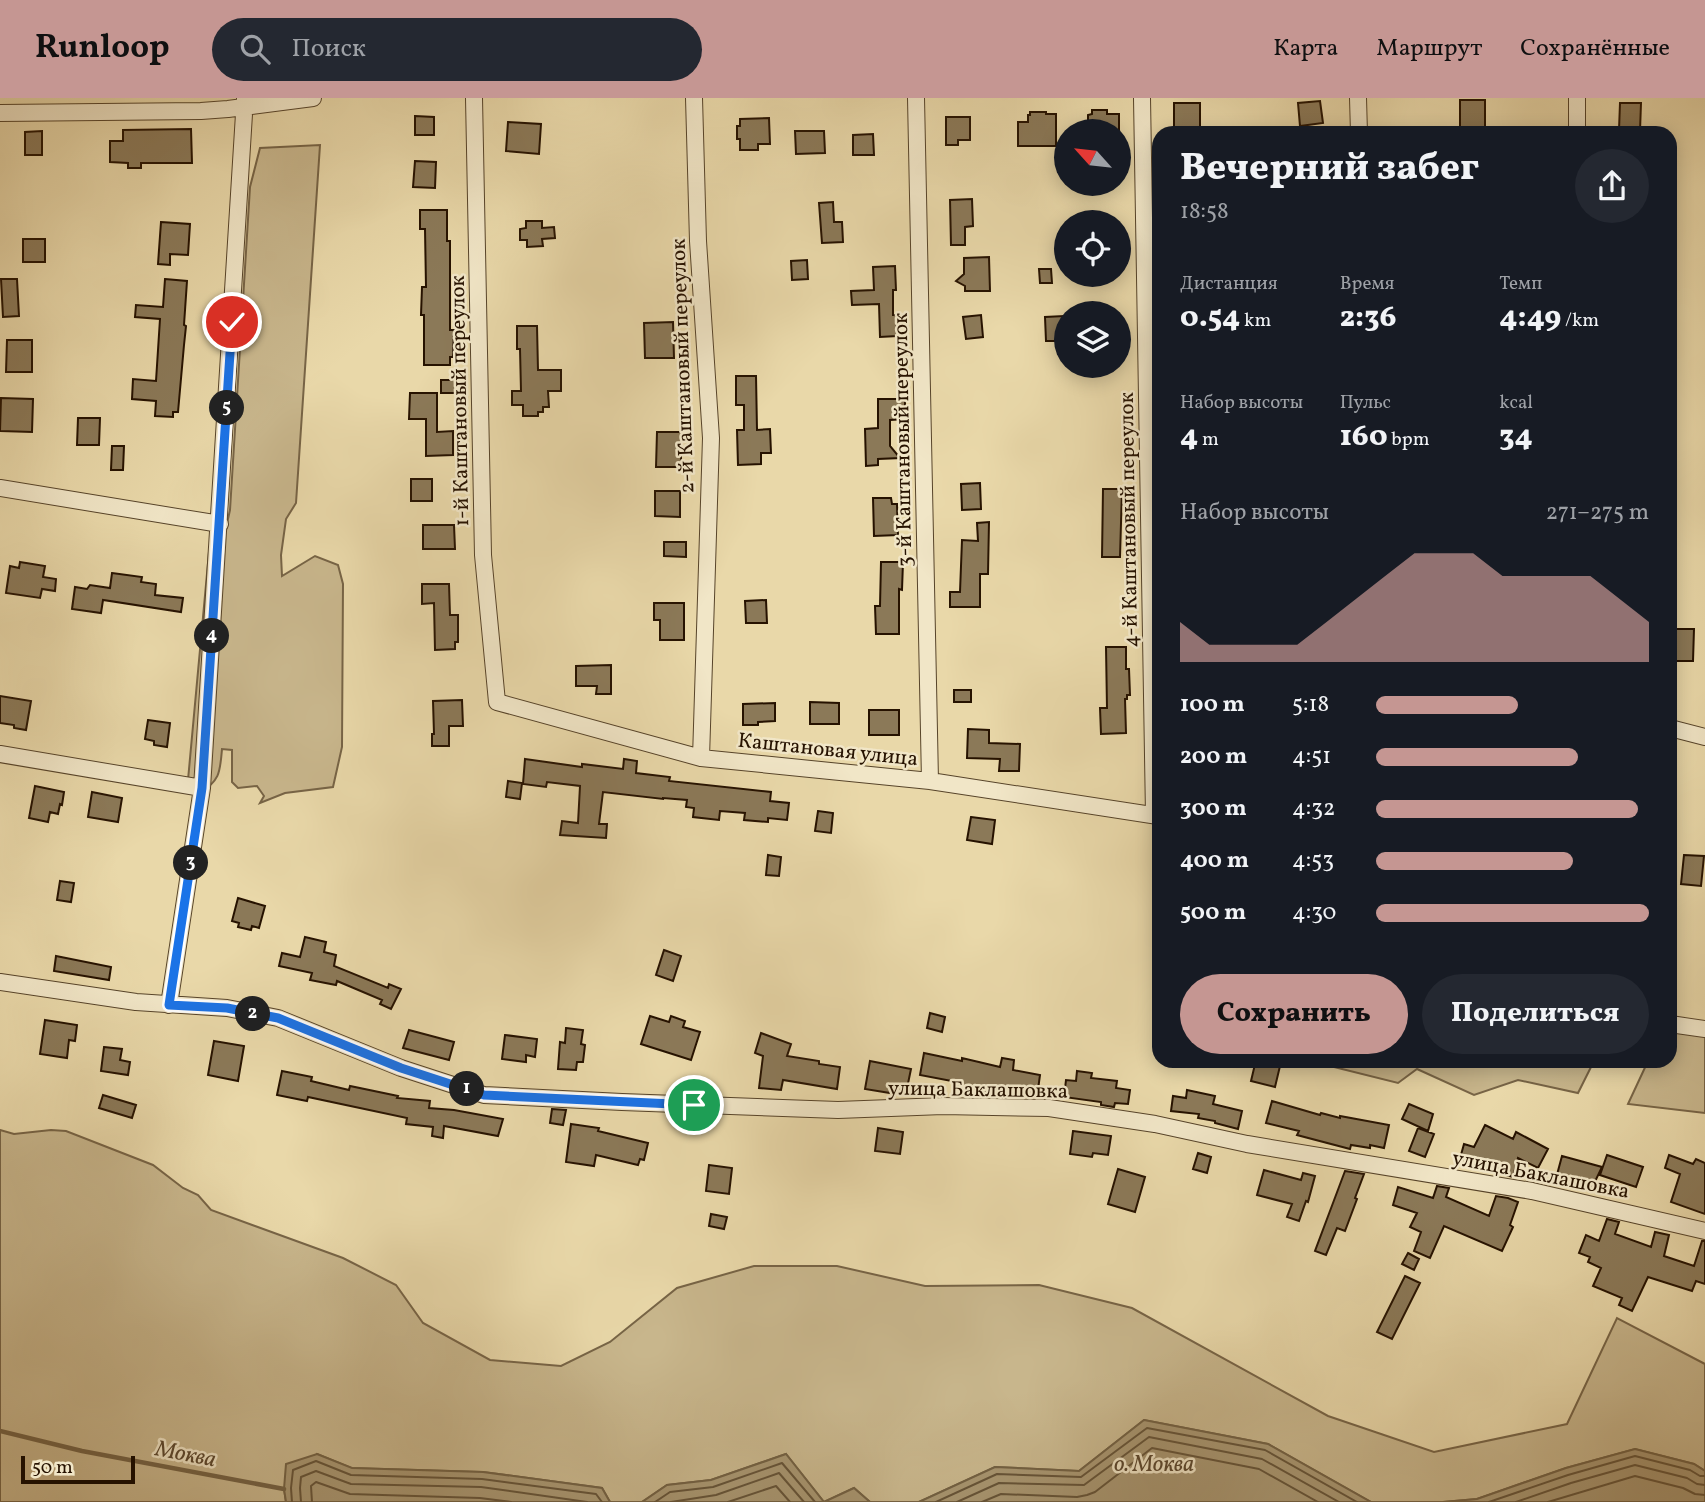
<!DOCTYPE html>
<html lang="ru">
<meta charset="utf-8">
<style>
body{margin:0;font-family:Vollkorn,serif;background:#242831;color:#f1f3f6;height:100vh;display:flex;flex-direction:column;font-size:26px;white-space:nowrap}
*{box-sizing:border-box;margin:0}
p{font-size:23px;color:#9ea1a6}
.icon{flex:none;width:38px;height:38px;fill:none;stroke:currentColor;stroke-width:2;stroke-linecap:round;stroke-linejoin:round}
.map{position:relative;flex:1;overflow:hidden}
.sheet{position:absolute;left:1152px;top:28px;width:525px;height:942px;display:flex;flex-direction:column;background:#171b24;border-radius:21px;box-shadow:0 4px 18px #0003}
.sheet>*{flex:none}
.needle{width:46px;rotate:297deg}
.controls{position:absolute;left:1054px;top:21px;display:grid;gap:14px}
.controls a{display:grid;place-items:center;width:77px;height:77px;border-radius:50%;background:#171b24;box-shadow:0 4px 18px #0003;font-size:35px}
.scale{position:absolute;left:21px;bottom:18px;width:114px;box-sizing:border-box;padding-left:7px;border:4px solid #261200;border-top:0;font-size:19px;line-height:24px;white-space:nowrap;color:#261200;-webkit-text-stroke:5px #f1e6c7;paint-order:stroke}
.pin{position:absolute;display:grid;place-items:center;width:60px;height:60px;color:#fff;margin:-30px;border:4px solid #fff;border-radius:50%;box-shadow:0 2px 7px #0007}
.km{position:absolute;width:35px;height:35px;margin:-18px;border-radius:50%;background:#222;color:#fff;font-size:19px;line-height:35px;text-align:center}
.round{display:grid;place-items:center;flex:none;width:74px;height:74px;border-radius:37px;background:#242831}
.head{display:flex;align-items:center;justify-content:space-between;height:119px;padding:0 28px}
h1{font-size:38px;font-weight:800;line-height:52px}
.figures{display:grid;grid-template-columns:repeat(3,1fr);gap:10px;height:119px;padding:7px 28px}
.figures div{display:grid;align-content:center}
.figures b{font-size:30px;font-weight:800}
.figures small{font-size:19px;font-weight:400}
.figures p{font-size:19px}
.chart{height:196px;padding:14px 28px}
.chart p{display:flex;justify-content:space-between}
.chart svg{width:100%;height:126px;margin-top:7px;fill:#c59692;opacity:.7}
.primary-button{display:flex;gap:14px;margin-top:auto;padding:14px 28px}
.primary-button a{flex:1;height:80px;border-radius:42px;background:#c59692;color:#111;font-size:28px;font-weight:800;line-height:80px;text-align:center}
.primary-button a+a{background:#242831;color:#f1f3f6}
ul{padding:0 28px;list-style:none;font-size:23px}
li{display:grid;grid-template-columns:112px 84px 1fr;align-items:center;height:52px}
li i{height:18px;border-radius:9px;background:#c59692}
header{display:flex;align-items:center;gap:42px;box-sizing:border-box;height:98px;padding:0 35px;background:#c59692;color:#111}
header strong{font-size:33px}
nav{display:flex;gap:38px;margin-inline-start:auto;font-size:24px}
.search{width:490px;height:63px;background:#242831;display:flex;align-items:center;gap:18px;box-sizing:border-box;padding:0 24px;border-radius:38px;color:#9ea1a6;font-size:26px}
.map>svg:first-child{display:block}
.green{fill:#c8b68c;stroke:#776446;stroke-width:2}
.water{fill:#a79570;stroke:#736143;stroke-width:2}
.lines{fill:none;stroke-linecap:round;stroke-linejoin:round}
.shore{stroke:#665438;stroke-width:2}
.stream{stroke:#736143;stroke-width:4.5}
.building{fill:#8b7958;stroke:#261200;stroke-width:2}
.minor-casing{stroke:#57442a;stroke-width:18}
.minor{stroke:#f1e6c7;stroke-width:16}
.route-casing{stroke:#fff;stroke-width:14}
.route{stroke:#1a73e8;stroke-width:9}
.labels{text-anchor:middle;stroke-width:5;stroke-linejoin:round;paint-order:stroke}
.street-label{font-size:21px;fill:#261200;stroke:#f1e6c7}
.water-label{font-size:23px;font-style:italic;fill:#5a462d;stroke:#f1e6c7}
</style>
<header>
<strong>Runloop</strong>
<div class="search"><svg class="icon" aria-label="search" viewBox="0 0 24 24"><circle cx="10" cy="10" r="6"/><path d="M15 15l6 6"/></svg>Поиск</div>
<nav><a>Карта</a><a>Маршрут</a><a>Сохранённые</a></nav>
</header>
<div class="map">
<svg width="1705" height="1404" viewBox="0 0 1705 1404">
<rect width="100%" height="100%" fill="#e9d8a9"/>
<filter id="stains"><feTurbulence type="fractalNoise" baseFrequency=".00286" numOctaves="4"/><feColorMatrix values="0 0 0 0 .2 0 0 0 0 .09 0 0 0 0 .02 0 0 0 .5 -.17"/></filter>
<radialGradient id="worn" r=".72"><stop offset=".6" stop-color="#630" stop-opacity="0"/><stop offset="1" stop-color="#630" stop-opacity=".3"/></radialGradient>
<path class="green" d="M320 47 296 405 286 421 281 457 282 478 315 458 338 467 343 486 342 649 333 689 285 695 260 705 264 698 257 688 238 690 232 684V652L222 651C220 675 220 682 199 696L188 682 209 454 225 434 230 412 250 89 260 50Z
M1670 932 1705 938V1015L1628 1006 1648 963 1670 962Z
M1310 963 1594 962V963L1578 995 1518 982 1474 997 1417 971 1398 985Z
M0 1032 14 1036 51 1032 66 1033 153 1067 183 1090 198 1097 211 1112 343 1160 396 1187 423 1225 490 1262 561 1268 610 1244 677 1190 754 1168H837L925 1188 1039 1187 1132 1210 1328 1318 1434 1354 1567 1326 1617 1220 1705 1266V1373L1694 1366 1635 1351 1566 1370 1477 1401 1443 1404H1371L1268 1346 1144 1322 1079 1373 995 1369 919 1404H870L854 1390 824 1404 786 1356 711 1382 667 1387 642 1404H610L602 1390 483 1374 351 1370 317 1356 284 1391 286 1404H0Z"/>
<path class="water" d="M1144 1322 1268 1346 1371 1404H919L995 1369 1079 1373Z
M1635 1351 1694 1366 1705 1373V1404H1443L1477 1401 1566 1370Z
M317 1356 352 1370 483 1374 602 1390 610 1404H286L284 1391 286 1366Z
M786 1356 824 1404 854 1390 870 1404H642L667 1387 711 1382Z"/>
<g class="lines">
<path class="shore" d="M292 1404 291 1390 293 1372 316 1363 351 1377 482 1381 596 1396 602 1404
M301 1404 300 1390 301 1379 316 1373 351 1386 481 1389 587 1404
M312 1404 311 1388 316 1384 350 1396 480 1400 511 1404
M655 1404 670 1394 713 1389 782 1365 815 1404
M671 1404 716 1397 779 1375 804 1404
M728 1404 776 1388 790 1404
M936 1404 997 1376 1081 1379 1147 1330 1265 1352 1357 1404
M957 1404 999 1385 1084 1387 1149 1339 1262 1361 1339 1404
M982 1404 1001 1396 1077 1399 1087 1397 1095 1394 1152 1350 1259 1371 1318 1404
M1489 1404 1568 1377 1635 1358 1690 1372 1700 1378H1705
M1516 1404 1571 1385 1635 1367 1687 1380 1697 1386 1705 1387
M1548 1404 1635 1378 1683 1390 1695 1396 1705 1397"/>
<path class="stream" d="M0 1333 82 1353 284 1391"/>
</g>
<path class="building" d="M1460 2H1485V32L1460 33Z
M1320 3 1323 25 1300 28 1298 5Z
M1174 5H1200V35H1174Z
M1620 5H1641L1640 33 1619 32Z
M1092 12H1107V16H1119V33H1088V17L1092 16Z
M1030 14H1046V16H1056V48H1018V24H1028V17H1030Z
M415 18 434 19V37H415Z
M946 19H970V42H958V47H946Z
M769 20 770 46H758V52H740V41H737V28H740V21Z
M508 24 541 26 539 56 506 53Z
M191 31 192 65H141V70H128V65L110 64V43H123V32Z
M42 33V57H25V34Z
M795 33H824L825 55 796 56Z
M873 36 874 57H853V37Z
M415 63 436 64 435 90 413 89Z
M972 101 973 128 965 129V147H951L950 102Z
M833 104 834 124H842L843 144 822 145 819 105Z
M420 112H447V143H450V232H454L453 259H450V267H424V217H421L422 189H426L425 131H420Z
M526 123H542V130L554 129 555 140 542 141 543 148 527 149V142H520V131L526 130Z
M161 124 190 126 188 157 170 156V167L158 166Z
M23 141H45V164H23Z
M989 159 990 193H965V188L956 183 964 176V160Z
M807 162 808 181 792 182 791 163Z
M895 168 896 192H893V217H896L897 238 880 239 879 206 852 207 851 193 874 192 873 169Z
M1039 171H1051L1052 185H1040Z
M1 181H17L19 218 3 219Z
M165 181 187 183 184 227 186 228 184 247 178 314H173V319L155 318 156 303 132 301 133 281 156 283 160 221 135 219 136 207 163 209Z
M981 217 983 239 966 241 963 219Z
M1064 218 1065 243H1046L1045 219Z
M673 224 674 260H645L644 225Z
M517 228H537L538 272H561V293H548L549 309H543V314H538V318H523V307H512V293H521L520 251H517Z
M7 242H32V274H6Z
M736 278H756L757 332 770 331 771 355H761V366L738 367 737 332H744V307H736Z
M441 282H462V295H441Z
M410 295H437V334L453 333V357L426 358V321H409Z
M1 300 33 301 32 334 0 333Z
M878 301H899V303H905V321L890 322V348L900 360 878 361V367L866 368 865 331 878 330Z
M78 320H100L99 347H77Z
M657 334H681V369H656Z
M112 348H124L123 372H111Z
M411 381H432V403H411Z
M980 385 981 411 962 412 961 386Z
M1103 391H1122L1120 459H1102Z
M655 393H680V419L655 418Z
M873 400H891L892 406H897L898 437 874 438Z
M989 424 988 476H980V509H950V494H960L962 442 978 443 977 425Z
M423 427H454L455 451H423Z
M664 444H686V459L664 458Z
M20 464 45 468 43 479 56 481 55 493 42 491 40 500 6 495 10 468 19 470Z
M881 464H903L902 492 899 491V536H876L875 508H880Z
M112 475 142 479 141 484 156 486 155 497 183 500 181 514 103 502 101 515 72 511 75 489 87 491 90 487 110 490Z
M422 486H449L450 517H458V544H455V551L435 552 434 505 422 506Z
M766 502 767 525H746L745 503Z
M654 505H684V542H660V522H654Z
M1670 531H1694L1693 563H1670Z
M1106 549H1126V571H1129L1130 597H1127V601H1125L1126 635 1101 636 1100 610H1107Z
M611 567V596H596L597 588H576V568Z
M954 592H971V604H954Z
M0 598 31 603 26 632 14 630V627L0 625Z
M462 602 463 628H449V648H432V636H434L433 603Z
M810 604 839 605V626H810Z
M775 605V623L758 624V627H743V606Z
M869 612H899V637H869Z
M148 622 170 625 167 649 154 647V643L145 641Z
M968 631 989 632V645L1020 646 1019 673H999L1000 661 967 660Z
M525 661 582 669V666L623 671 624 661 637 663 636 675 670 679 669 683 771 694 770 703 789 705 787 722 768 720V724L744 722 745 715 720 713 719 722 693 719 694 710 686 709 687 702 663 700V701L603 694 599 726H607L606 740 560 737 562 723 578 725 580 688 547 684 546 689 523 686Z
M508 683 522 685 520 701 506 699Z
M35 688 64 694 62 707 60 706 58 716 50 714 48 724 29 720Z
M92 694 122 700 118 724 88 719Z
M818 713 833 715 831 735 815 733Z
M971 719 995 722 992 746 967 742Z
M768 757 781 759 779 778 766 777Z
M1684 757 1704 758 1701 788 1681 786Z
M60 783 74 785 71 804 57 802Z
M238 800 265 808 259 830 252 828 251 832 238 829 239 825 232 823Z
M305 839 326 844 324 854 336 857 334 868 388 890 389 886 401 891 391 911 380 906 382 902 337 883 336 887 310 882 312 875 279 868 282 855 300 859Z
M664 852 681 858 673 883 656 877Z
M56 858 111 869 109 882 54 873Z
M930 915 945 919 942 934 927 930Z
M650 918 669 924 671 918 685 923 683 929 700 934 691 962 641 946Z
M45 922 77 927 75 943 69 942 67 960 40 956Z
M566 930 583 932 581 946 585 947 583 964H577L576 972 558 971 560 944 565 945Z
M409 932 454 944 449 962 403 950Z
M761 935 791 946 787 958 819 963V966L840 969 837 991 783 982 781 992 759 990 763 958 755 955Z
M505 937 537 941 535 959 526 957V964L502 961Z
M214 943 244 948 238 983 208 977Z
M104 949 122 951 120 962 130 964 128 977 101 973Z
M924 955 962 963V960L1000 969 1002 960 1014 962 1013 972 1040 977 1037 999 1021 997V999H1016L972 991 971 995 955 992 957 984 920 977Z
M1256 962 1280 968 1275 989 1251 983Z
M870 963 911 971 906 995 890 992V995L865 991Z
M282 973 312 979 311 983 349 992 350 988 398 998 397 1000 430 1003 429 1010 454 1012 503 1021 498 1038 444 1028 443 1040 432 1038 433 1029 406 1026 407 1020 308 999 307 1003 277 997Z
M1077 973 1092 975 1091 980 1117 983 1116 990 1130 992 1128 1006 1115 1005 1114 1009 1101 1007V1004L1064 999 1066 982 1076 983Z
M1187 992 1215 998 1213 1006 1242 1013 1238 1031 1215 1025V1023L1198 1020 1199 1016 1171 1013 1173 998 1186 1000Z
M103 997 136 1007 132 1020 99 1010Z
M1272 1003 1320 1017 1321 1015 1340 1020V1018L1389 1027 1384 1050 1370 1047V1050L1351 1047 1350 1051 1297 1037 1299 1033 1266 1025Z
M1409 1006 1433 1016 1428 1033 1402 1021Z
M552 1011 566 1012 563 1027 550 1025Z
M571 1026 599 1030 598 1033 648 1045 644 1062 640 1061 638 1067 596 1057 594 1068 566 1064Z
M1485 1027 1513 1041 1516 1034 1548 1051 1538 1070 1518 1060 1513 1079 1459 1064 1464 1046 1474 1049Z
M878 1030 903 1034 900 1056 875 1053Z
M1418 1030 1434 1036 1425 1059 1409 1053Z
M1073 1033 1111 1038 1108 1057 1093 1055 1092 1059 1070 1056Z
M1198 1055 1211 1059 1207 1075 1193 1071Z
M1607 1057 1643 1069 1636 1089 1600 1077Z
M1669 1057 1693 1066 1696 1061 1705 1065V1116L1671 1104 1680 1076 1665 1070Z
M1562 1058 1602 1069 1591 1092 1578 1086 1577 1091 1555 1084Z
M709 1067 732 1070 729 1096 706 1093Z
M1118 1071 1145 1079 1135 1114 1108 1106Z
M1264 1072 1301 1082 1303 1075 1315 1078 1308 1104 1306 1103 1299 1123 1287 1119 1292 1106 1257 1097Z
M1345 1073 1364 1076 1355 1100 1357 1101 1345 1133 1337 1130 1326 1157 1315 1153Z
M1437 1088 1449 1090 1446 1099 1489 1118 1496 1098 1508 1100 1518 1104 1510 1127 1513 1129 1502 1153 1444 1128 1430 1160 1414 1153 1421 1134 1410 1129 1417 1115 1393 1107 1398 1089 1433 1100Z
M711 1116 727 1119 724 1131 709 1128Z
M1607 1121 1619 1124 1615 1136 1651 1149 1655 1134 1669 1137 1664 1158 1694 1168 1702 1143H1705V1186L1696 1183 1692 1193 1648 1179 1632 1213 1619 1207 1622 1200 1593 1188 1601 1170 1588 1164 1590 1159 1579 1155 1586 1137 1599 1143Z
M1408 1155 1419 1161 1414 1172 1402 1166Z
M1405 1178 1420 1185 1392 1241 1377 1234Z"/>
<g class="lines">
<g class="minor-casing">
<path id="minor" d="M474 0 483 457 497 604 701 660 930 683 1158 718
M694 0 698 143 711 340 701 660
M916 0 930 683
M1142 0 1154 717
M1358 0 1359 35
M1577 0V35
M0 15 201 13 228 11 313 0
M0 390 220 426
M1670 630 1705 639
M0 656 202 690
M0 884 136 904 227 910 278 920 401 970 484 997 622 1004 838 1012 943 1008 1049 1010 1155 1026 1247 1046 1532 1093 1705 1133
M169 907 202 690 245 0
M1670 926 1705 931"/>
</g>
<use href="#minor" class="minor"/>
</g>
<g class="lines">
<g class="route-casing">
<path id="route" d="M232 224 202 690 169 907 227 910 278 920 401 970 484 997 694 1007"/>
</g>
<use href="#route" class="route"/>
</g>
<g class="labels">
<g class="street-label">
<text transform="translate(682 268) rotate(-92)" y="7">2-й Каштановый переулок</text>
<text transform="translate(459 303) rotate(-91)" y="7">1-й Каштановый переулок</text>
<text transform="translate(902 342) rotate(-91)" y="7">3-й Каштановый переулок</text>
<text transform="translate(1128 422) rotate(-91)" y="7">4-й Каштановый переулок</text>
<text transform="translate(828 651) rotate(6)" y="7">Каштановая улица</text>
<text transform="translate(978 991) rotate(1)" y="7">улица Баклашовка</text>
<text transform="translate(1541 1076) rotate(11)" y="7">улица Баклашовка</text>
</g>
<g class="water-label">
<text transform="translate(186 1355) rotate(11)" y="8">Моква</text>
<text x="1154" y="1373">о. Моква</text>
</g>
</g>
<rect width="100%" height="100%" filter="url(#stains)"/>
<rect width="100%" height="100%" fill="url(#worn)"/>
</svg>
<div class="controls">
<a><svg class="needle" viewBox="-14 -14 28 28"><path d="M0-13l5 13h-10z" fill="#e53935"/><path d="M0 13l5-13h-10z" fill="#9ea1a6"/></svg></a>
<a><svg class="icon" aria-label="locate" viewBox="0 0 24 24"><circle cx="12" cy="12" r="6"/><path d="M12 2v4M12 18v4M2 12h4M18 12h4"/></svg></a>
<a><svg class="icon" aria-label="layers" viewBox="0 0 24 24"><path d="M12 4l9 5-9 5-9-5zM3 14l9 5 9-5"/></svg></a>
</div>
<div class="scale">50 m</div>
<div class="pin" style="left:694px;top:1007px;background:#1e9e55"><svg class="icon" aria-label="arrive" viewBox="0 0 24 24"><path d="M6 21V4h12l-3 4 3 4H6"/></svg></div>
<div class="pin" style="left:232px;top:224px;background:#d93025"><svg class="icon" aria-label="check" viewBox="0 0 24 24"><path d="M5 12l5 5 9-10"/></svg></div>
<b class="km" style="left:467px;top:991px">1</b>
<b class="km" style="left:253px;top:916px">2</b>
<b class="km" style="left:191px;top:765px">3</b>
<b class="km" style="left:212px;top:538px">4</b>
<b class="km" style="left:227px;top:310px">5</b>
<section class="sheet">
<div class="head"><div><h1>Вечерний забег</h1><p>18:58</p></div><a class="round"><svg class="icon" aria-label="share" viewBox="0 0 24 24"><path d="M12 15V3M7 8l5-5 5 5M5 13v7h14v-7"/></svg></a></div>
<div class="figures">
<div><p>Дистанция</p><b>0.54<small> km</small></b></div>
<div><p>Время</p><b>2:36</b></div>
<div><p>Темп</p><b>4:49<small> /km</small></b></div>
</div>
<div class="figures">
<div><p>Набор высоты</p><b>4<small> m</small></b></div>
<div><p>Пульс</p><b>160<small> bpm</small></b></div>
<div><p>kcal</p><b>34</b></div>
</div>
<div class="chart"><p><span>Набор высоты</span>271–275 m</p>
<svg viewBox="0 0 160 44" preserveAspectRatio="none"><path d="M0 44V30L10 38L20 38L30 38L40 38L50 30L60 22L70 14L80 6L90 6L100 6L110 14L120 14L130 14L140 14L150 22L160 30V44z"/></svg>
</div>
<ul>
<li><b>100 m</b>5:18<i style="width:52%"></i></li>
<li><b>200 m</b>4:51<i style="width:74%"></i></li>
<li><b>300 m</b>4:32<i style="width:96%"></i></li>
<li><b>400 m</b>4:53<i style="width:72%"></i></li>
<li><b>500 m</b>4:30<i style="width:100%"></i></li>
</ul>
<div class="primary-button"><a>Сохранить</a><a>Поделиться</a></div>
</section>
</div>
